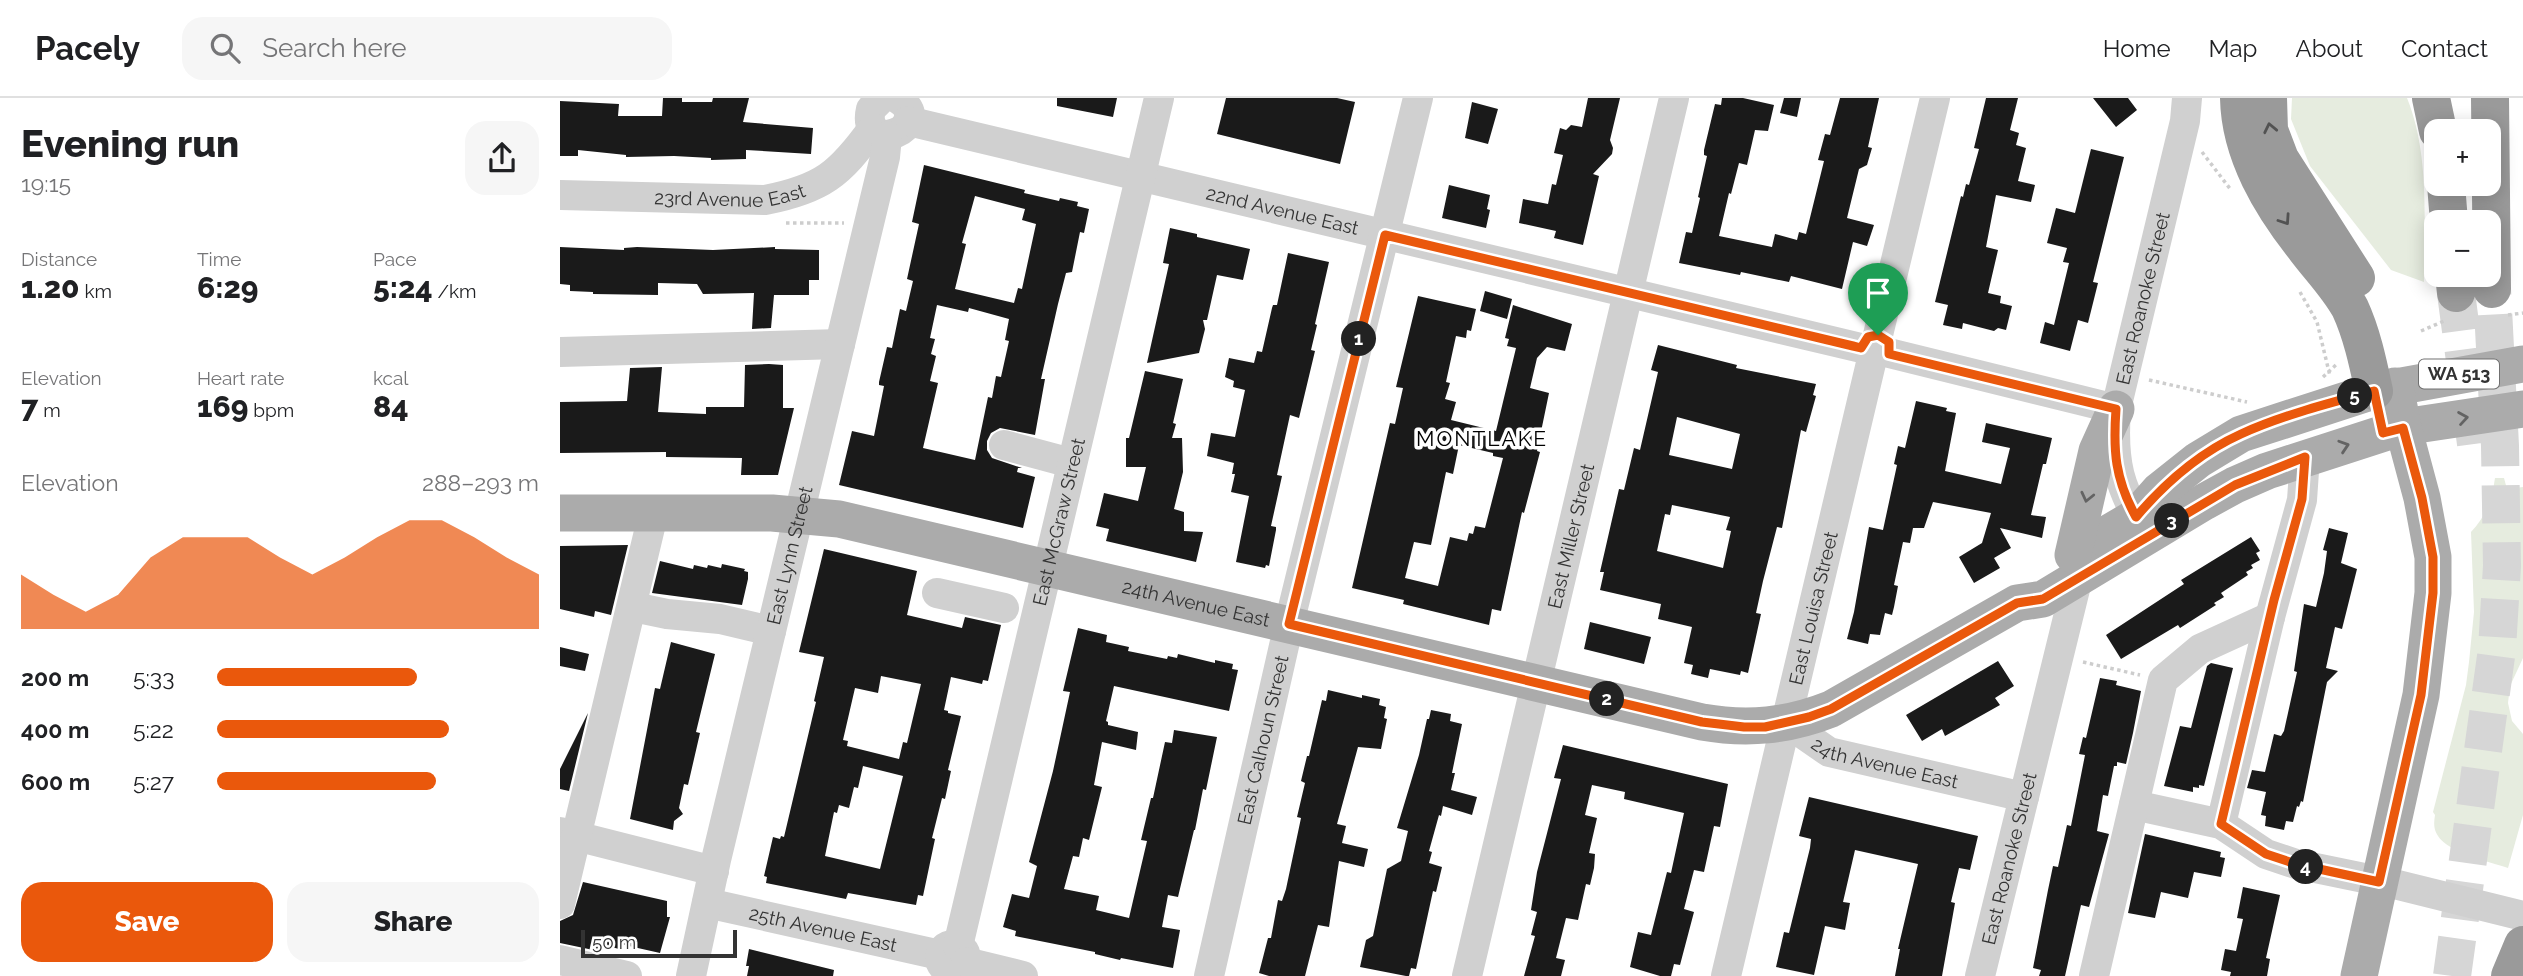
<!DOCTYPE html>
<meta charset="utf-8">
<style>
body{margin:0;font-family:Raleway,sans-serif;background:#f6f6f6;color:#202124;height:100vh;display:flex;flex-direction:column;font-size:26px;white-space:nowrap}
*{box-sizing:border-box;margin:0}
p{font-size:23px;color:#757577}
.icon{flex:none;width:38px;height:38px;fill:none;stroke:currentColor;stroke-width:2;stroke-linecap:round;stroke-linejoin:round}
.map{position:relative;flex:1;overflow:hidden}
.panel{display:flex;flex-direction:column;background:#fff;width:560px}
.panel>*{flex:none}
.fabs{position:absolute;left:1864px;top:21px;display:grid;gap:14px}
.fabs a{display:grid;place-items:center;width:77px;height:77px;border-radius:14px;background:#fff;box-shadow:0 4px 18px #0003;font-size:35px}
.scale{position:absolute;left:21px;bottom:18px;width:156px;box-sizing:border-box;padding-left:7px;border:4px solid #333;border-top:0;font-size:19px;line-height:24px;white-space:nowrap;color:#333;-webkit-text-stroke:5px #fff;paint-order:stroke}
.pin{position:absolute;display:grid;place-items:center;width:60px;height:60px;color:#fff;margin:-72px -30px;border-radius:50% 50% 50% 0;rotate:-45deg;box-shadow:0 0 7px #0007}
.pin .icon{rotate:45deg}
.km{position:absolute;width:35px;height:35px;margin:-18px;border-radius:50%;background:#222;color:#fff;font-size:19px;line-height:35px;text-align:center}
.round{display:grid;place-items:center;flex:none;width:74px;height:74px;border-radius:21px;background:#f6f6f6}
.head{display:flex;align-items:center;justify-content:space-between;height:119px;padding:0 21px}
h1{font-size:38px;font-weight:800;line-height:52px}
.figures{display:grid;grid-template-columns:repeat(3,1fr);gap:10px;height:119px;padding:7px 21px}
.figures div{display:grid;align-content:center}
.figures b{font-size:30px;font-weight:800}
.figures small{font-size:19px;font-weight:400}
.figures p{font-size:19px}
.chart{height:196px;padding:14px 21px}
.chart p{display:flex;justify-content:space-between}
.chart svg{width:100%;height:126px;margin-top:7px;fill:#ea580c;opacity:.7}
.action{display:flex;gap:14px;margin-top:auto;padding:14px 21px}
.action a{flex:1;height:80px;border-radius:21px;background:#ea580c;color:#fff;font-size:28px;font-weight:800;line-height:80px;text-align:center}
.action a+a{background:#f6f6f6;color:#202124}
ul{padding:0 21px;list-style:none;font-size:23px}
li{display:grid;grid-template-columns:112px 84px 1fr;align-items:center;height:52px}
li i{height:18px;border-radius:9px;background:#ea580c}
header{display:flex;align-items:center;gap:42px;box-sizing:border-box;height:98px;padding:0 35px;background:#fff;border-bottom:2px solid #e0e0e0}
header strong{font-size:33px}
nav{display:flex;gap:38px;margin-inline-start:auto;font-size:24px}
.search{width:490px;height:63px;background:#f6f6f6;display:flex;align-items:center;gap:18px;box-sizing:border-box;padding:0 24px;border-radius:21px;color:#757577;font-size:26px}
main{display:flex;flex:1;min-height:0}
.map>svg:first-child{display:block}
.green{fill:#e6ecdf}
.building{fill:#1a1a1a;fill-rule:evenodd}
.lines{fill:none;stroke-linecap:round;stroke-linejoin:round}
.highway-tunnel{stroke:#d6d6d6;stroke-width:38;stroke-dasharray:38 19;stroke-linecap:butt}
.path{stroke:#cdcdcd;stroke-width:3.5;stroke-dasharray:3.5 3.5;stroke-linecap:butt}
.minor{stroke:#d0d0d0;stroke-width:30}
.major{stroke:#ababab;stroke-width:37}
.highway{stroke:#9a9a9a;stroke-width:38}
.oneway{stroke:#525252}
.oneway2{stroke:#636363}
.route-casing{stroke:#fff;stroke-width:14}
.route{stroke:#ea580c;stroke-width:9}
.labels{text-anchor:middle;stroke-width:7;stroke-linejoin:round;paint-order:stroke}
.shield{fill:#fff;stroke:#707070;stroke-width:2}
.shield-label{font-size:18px;font-weight:bold;fill:#333}
.street-label{font-size:19px;fill:#333;stroke:#fff}
.neighbourhood-label{font-size:21px;letter-spacing:2px;fill:#000;stroke:#fff}
</style>
<header>
<strong>Pacely</strong>
<div class="search"><svg class="icon" aria-label="search" viewBox="0 0 24 24"><circle cx="10" cy="10" r="6"/><path d="M15 15l6 6"/></svg>Search here</div>
<nav><a>Home</a><a>Map</a><a>About</a><a>Contact</a></nav>
</header>
<main>
<section class="panel">
<div class="head"><div><h1>Evening run</h1><p>19:15</p></div><a class="round"><svg class="icon" aria-label="share" viewBox="0 0 24 24"><path d="M12 15V3M7 8l5-5 5 5M5 13v7h14v-7"/></svg></a></div>
<div class="figures">
<div><p>Distance</p><b>1.20<small> km</small></b></div>
<div><p>Time</p><b>6:29</b></div>
<div><p>Pace</p><b>5:24<small> /km</small></b></div>
</div>
<div class="figures">
<div><p>Elevation</p><b>7<small> m</small></b></div>
<div><p>Heart rate</p><b>169<small> bpm</small></b></div>
<div><p>kcal</p><b>84</b></div>
</div>
<div class="chart"><p><span>Elevation</span>288–293 m</p>
<svg viewBox="0 0 160 44" preserveAspectRatio="none"><path d="M0 44V25L10 32L20 38L30 32L40 19L50 12L60 12L70 12L80 19L90 25L100 19L110 12L120 6L130 6L140 12L150 19L160 25V44z"/></svg>
</div>
<ul>
<li><b>200 m</b>5:33<i style="width:62%"></i></li>
<li><b>400 m</b>5:22<i style="width:72%"></i></li>
<li><b>600 m</b>5:27<i style="width:68%"></i></li>
</ul>
<div class="action"><a>Save</a><a>Share</a></div>
</section>
<div class="map">
<svg width="1963" height="878" viewBox="0 0 1963 878">
<rect width="100%" height="100%" fill="#fff"/>
<path class="green" d="M1732 0H1847C1870 57 1864 124 1864 184L1831 172 1750 68 1731 21Z
M1935 380H1944L1947 391 1963 389V560L1950 588 1948 605 1952 623 1963 636V717L1948 770C1930 764 1888 754 1878 738 1873 731 1874 724 1875 717L1873 714 1906 587 1909 564 1914 514 1911 434C1926 418 1932 402 1935 380Z"/>
<path class="building" d="M103 0H122V4H152L153 0H189L183 24 253 30 251 56 186 52V61L151 62V60L114 58 66 59V57L18 52V58H0V3L59 6 58 18H102Z
M497 0H557L553 19 497 8Z
M666 0H777L795 4 780 66 657 36Z
M1028 0H1060L1050 42 1053 50 1052 56 1033 76 1039 78 1023 147 994 140 996 133 959 125 963 101 988 106 992 86 996 87 1003 57 994 55 1000 30 1006 32 1011 27 1022 29Z
M1162 0H1183L1214 7 1208 33 1195 32 1187 67 1179 65 1171 96 1169 95 1159 138 1212 149 1215 136 1237 142 1239 134 1246 136 1264 63 1258 62 1265 36 1270 37 1280 0H1319L1308 49 1312 50 1307 67 1299 71 1287 120 1314 127 1307 148 1293 144 1282 191 1231 178 1229 184 1181 174 1180 177 1119 165 1126 134 1132 135 1140 100 1138 99 1147 58 1144 57V52L1155 6 1161 7Z
M1224 0H1241L1237 19 1220 15Z
M1426 0H1458L1450 32 1459 35 1456 47 1466 50 1458 83 1475 87 1471 104 1436 97 1426 149 1438 152 1428 195 1441 198 1440 205 1452 208 1446 232 1438 230 1434 233 1403 225 1402 231 1383 227 1388 207 1375 204 1401 98 1403 99 1406 86 1409 87 1419 51 1414 50Z
M1533 0H1568L1577 12 1556 29Z
M912 4 938 11 928 46 905 40Z
M1531 51 1564 59 1533 184 1538 185 1528 225 1518 222 1510 253 1480 245 1485 224 1494 227 1509 165 1503 164 1507 150 1487 145 1496 110 1515 115Z
M364 67 465 92 464 95 499 103 500 100 518 104 517 108 529 111 524 135 520 134 512 174 506 175 498 206 481 281H485L475 337 440 330 431 335 427 343V352L432 360 462 370H458L457 374 475 379 463 430 279 387 292 333 314 338 324 288 319 287V284L327 249 332 250 340 211 346 213 353 183 347 181 359 126 352 124ZM415 98 465 111 462 122 476 126 462 191 458 190 454 205 395 191 406 146 402 145ZM377 207 408 214 409 210 449 221 445 242 449 243 441 279 436 278 432 300 428 299 415 362 363 350 378 285 370 283 376 258 371 256 375 241 370 240Z
M889 87 930 97 927 111 930 112 926 130 882 120Z
M610 130 637 136V139L690 151 683 182 657 177 647 222H643L645 231 639 255 587 265 609 166 603 165Z
M0 149 64 152V150L77 149 153 152 215 149V151L259 152V182H249V197H214L211 230 192 231 194 195 143 196 137 186 98 185V197L33 196V194L10 193V187L0 186Z
M728 155 769 164 755 226 757 227 751 252 755 253 739 320 730 317 717 377 722 378 711 428 716 429V432L709 468 706 467 705 470 676 464 689 398 671 394 675 376H672L674 365 647 358 651 335 675 339 685 292 673 289 674 283 665 279 669 260 694 265 697 253 702 254 712 210 713 207H717Z
M925 193 952 201 947 221 920 213Z
M858 198 916 211 911 233 907 232 906 240 896 238 886 284 890 285 885 301 896 304 891 322 936 333 956 250 947 248 949 241 945 240 953 207 1012 226 1005 253 987 249 977 260 970 290 989 295 977 353 980 354 964 415 962 414 941 513 932 511 929 527 843 506 844 502 792 490 830 325 835 326 843 290 836 289ZM899 347 933 355V358L943 360 925 430 915 428 913 436 909 435 907 443 890 439 878 488 845 480 854 444 871 447 886 374 893 376Z
M1098 247 1177 267 1176 270 1256 286 1253 297 1256 298 1246 334 1241 332 1222 430 1217 429 1203 483 1196 515 1201 516 1188 575 1181 573 1180 577 1150 571 1148 580 1131 576 1133 567 1124 565 1132 529 1098 521 1101 506 1040 492 1044 474H1040L1059 391 1064 392 1074 350 1080 352 1098 274 1091 272ZM1117 319 1180 336 1172 371 1109 357ZM1112 407 1170 419 1166 432 1171 433 1163 470 1097 453 1105 416 1110 417Z
M209 266 223 267V310H234L218 377H181L182 360 106 359V354L0 355V304L67 303 70 270 102 269 98 314 146 316V309H184L185 267Z
M585 273 623 281 613 325 616 326 612 340H622L623 374 614 411 624 414V433L643 434 636 464 546 443 549 431 536 428 544 395 578 403 586 369H566V340H569Z
M1356 303 1387 310 1386 313 1396 315 1385 373 1441 386 1450 350 1422 344 1426 325 1492 340 1486 366H1483L1471 417 1486 419 1482 440 1440 430 1451 450 1434 460 1440 470 1414 485 1399 459 1422 445 1431 415 1373 404 1364 430H1353L1350 445 1343 444 1334 487 1338 488 1334 509 1332 517 1325 515 1320 537 1310 536 1308 546 1287 541 1294 514 1309 429 1323 432 1337 367 1334 366 1338 348 1345 350Z
M1769 430 1788 435 1781 465 1797 471 1782 531 1775 529 1766 570 1778 573 1767 584 1743 704 1741 703 1739 709 1737 708 1733 724 1726 723 1724 732 1705 728 1706 718 1701 717 1706 694 1687 690 1692 672 1705 674 1714 636 1721 638 1724 633 1737 574 1734 573 1744 506 1756 509 1764 475 1767 453 1763 452Z
M1691 439 1700 453 1696 455 1700 462 1691 467 1693 470 1686 474 1688 477 1661 495 1664 499 1654 505 1656 507 1620 530 1618 527 1561 561 1546 537 1624 486 1621 482Z
M68 447 51 517 35 513 34 519 0 511V448Z
M264 451 357 473 347 517 402 530 405 519 441 527 428 583 423 582 422 586 391 579 384 612 388 613V615L401 618 388 672 391 673 385 701 382 700 372 740 375 741 363 798 358 797 356 807 288 795 286 801 206 785 207 779 204 778 213 739 220 741 221 738 224 739 256 604 254 603 264 559 239 554ZM321 578 361 586 347 645 343 644 339 661 287 648 288 643 283 642 295 590 318 595ZM303 668 343 678 320 771 265 758 274 714 277 715 279 707 289 710 294 689 298 690Z
M100 463 133 471 134 467 147 470 148 467 161 470 162 466 185 471 184 473 188 474V481L182 507 92 495Z
M1030 524 1091 539 1084 566 1024 551Z
M518 530 547 537 546 544 569 549 568 553 607 561 608 558 617 560 618 556 655 565V562L673 566 672 571 678 572 669 613 554 588 546 623 548 624V627L578 634 576 652 542 644 534 687 542 689 529 742 523 740 519 759 513 758 504 791 539 798 536 812 569 820 587 743 581 742 591 700H593L605 644 612 645 614 632 657 639 646 692 643 691 635 732H634L618 799 608 797 602 829 620 832 613 870 561 860 560 862 535 856V854L455 838 456 833 443 829 452 796 469 800 477 768 469 764 493 673 510 594 503 593Z
M111 544 155 556 136 634 140 635 128 687 124 686 119 710 123 716 114 723 113 732 70 721 95 590 100 591Z
M0 549 29 556 25 573 0 568Z
M1438 563 1454 588 1435 600 1440 607 1385 638 1382 631 1362 643 1346 617Z
M1651 565 1673 570 1644 688 1639 687V690L1633 689V694L1604 688 1620 628 1631 630 1647 568Z
M1540 580 1557 583 1556 587 1581 593 1573 635 1566 666 1557 664V668H1554L1548 698 1543 697 1537 733 1549 736 1529 809 1521 807 1505 878H1479L1481 872 1473 870 1488 792 1493 768 1498 769 1507 727 1511 728 1525 657 1519 656 1523 639 1526 640Z
M768 592 802 600V597L820 601 819 607 826 609 824 620 827 621 821 651 798 649 777 726 786 728 782 745 808 751 804 769 779 763 769 829 758 827 745 878H709L699 875 708 840H711L718 802 722 803 726 791 741 720 737 719 745 685 741 683 747 658H749L762 602 766 603Z
M871 612 891 616 890 623 902 626 892 675H895L891 692 917 699 912 717 883 708 881 718 879 717 869 753 872 754 869 765 882 769 876 794 873 793 856 871 851 870 849 878H846L800 869 806 842 813 838 827 771 841 763 848 733 837 730 859 657 867 621H869Z
M28 615 9 693 0 691V671Z
M1003 647 1168 686 1160 729 1154 728 1144 774 1134 772 1124 811 1134 814 1120 867 1114 866 1111 878H1100L1070 869 1078 834 1091 837 1107 774 1111 775 1124 715 1064 701 1065 694 1032 687 1025 717 1037 720 1029 755 1035 756 1034 770 1030 787 1026 786 1018 822 1006 820 996 860 1005 862 1001 878H964L975 838 971 837 977 814 971 812 977 774 1001 681 994 680Z
M1249 699 1418 738 1410 772 1399 770 1391 804 1395 805 1382 878H1335L1340 851H1338L1358 766 1295 752 1283 804 1290 805 1285 832 1265 828 1254 877 1216 869 1224 834 1229 835 1250 750 1251 741 1239 738Z
M1585 736 1661 754 1660 759 1665 760 1661 779 1634 774 1628 800 1601 794 1595 820 1568 815Z
M23 784 107 803V819H110L100 855 60 846 59 851 40 846 38 853 0 845V823L13 817Z
M1683 789 1720 797 1706 860 1710 861 1707 878H1670L1671 874 1661 872 1665 851 1676 853 1683 821 1677 820Z
M189 851 274 872 273 878H187L189 868H186Z"/>
<g class="lines">
<path class="highway-tunnel" d="M1896 195 1917 353
M1892 878 1937 551 1942 468 1940 348 1932 191"/>
<path class="path" d="M1642 54 1671 92
M226 125H284
M1740 194 1757 224 1770 278
M1948 217 1963 215
M1861 233 1884 223
M1763 279 1778 265
M1589 282 1687 304
M1523 564 1580 577"/>
<g class="minor">
<path d="M322 0 311 11C299 61 381 28 337 0"/>
<path id="s1" d="M348 23 1301 250"/>
<path id="s2" d="M0 97 205 102C262 91 280 76 313 30"/>
<path d="M1318 237 1375 0"/>
<path d="M0 254 280 246"/>
<path d="M1329 255 1556 311"/>
<path d="M444 347 511 365"/>
<path id="s3" d="M1586 436C1559 388 1552 366 1556 311L1625 23 1627 0"/>
<path d="M377 495 444 510"/>
<path d="M83 511 107 516 160 521 211 533"/>
<path id="s4" d="M1227 625 1269 654 1464 699"/>
<path d="M1574 707 1661 726 1706 756 1736 766 1838 787 1963 818"/>
<path d="M1661 726 1710 519 1742 402 1745 359"/>
<path d="M0 734 154 773"/>
<path id="s5" d="M147 805 380 857"/>
<path d="M0 806 93 417"/>
<circle cx="393" cy="860" r="13"/>
<path id="s6" d="M398 848 599 0"/>
<path d="M0 862 67 878"/>
<path d="M406 864 463 878"/>
<path id="s7" d="M131 878 156 762 325 59 327 38"/>
<path id="s8" d="M649 878 729 526 858 0"/>
<path id="s9" d="M907 878 1114 0"/>
<path id="s10" d="M1166 878 1311 265"/>
<path id="s11" d="M1420 878 1518 479"/>
<path d="M1534 878 1603 582 1640 551 1710 519"/>
</g>
<g class="major">
<path id="s12" d="M0 415H212L279 421 1142 624C1188 632 1228 628 1271 611L1457 505 1483 501 1644 404 1675 387 1707 373 1843 329 1963 311"/>
<path d="M1542 439 1576 419 1599 393 1638 362 1681 336 1814 293 1963 266"/>
<path d="M1513 457 1537 353 1556 311"/>
<path d="M1799 878 1861 597 1873 495V459L1862 400 1843 329 1835 288"/>
</g>
<path class="highway" d="M1679 0C1680 56 1711 107 1745 150 1760 170 1778 188 1790 210 1802 236 1808 265 1814 293
M1708 0 1709 32 1720 61 1796 180
M1871 0 1878 33
M1930 0 1932 191
M1886 86 1889 124
M1894 177 1896 195
M1950 878 1963 847"/>
</g>
<defs><path id="oneway-chevron" d="M-2-3.5L2.5 0L-2 3.5" fill="none" stroke-width="1.6" stroke-linecap="round" stroke-linejoin="round" transform="scale(1.75)"/></defs>
<g class="oneway">
<use href="#oneway-chevron" transform="translate(1710 30) rotate(-102)"/>
<use href="#oneway-chevron" transform="translate(1725 122) rotate(56)"/>
</g>
<g class="oneway2">
<use href="#oneway-chevron" transform="translate(1903 320) rotate(-9)"/>
<use href="#oneway-chevron" transform="translate(1784 348) rotate(-18)"/>
<use href="#oneway-chevron" transform="translate(1527 399) rotate(103)"/>
</g>
<g class="lines">
<g class="route-casing">
<path id="route" d="M825 137 1293 248 1301 250 1308 239 1318 237 1329 244V256L1556 311C1553 353 1555 381 1576 419 1605 385 1641 354 1681 336 1723 317 1770 305 1814 293L1823 335 1843 330 1862 400 1873 459V495L1861 597 1819 784 1736 766 1706 756 1661 726 1714 502 1742 401 1745 359 1675 387 1483 501 1457 505 1271 611 1249 619 1205 629H1184L1142 624 729 526Z"/>
</g>
<use href="#route" class="route"/>
</g>
<g class="labels">
<rect class="shield" x="1859" y="261.5" width="80" height="29" rx="5"/>
<g class="shield-label">
<text x="1899" y="282">WA 513</text>
</g>
<g class="street-label">
<text dy="7" stroke="none"><textPath href="#s2" startOffset="170">23rd Avenue East</textPath></text>
<text dy="7" stroke="none"><textPath href="#s1" startOffset="385">22nd Avenue East</textPath></text>
<text dy="7" stroke="none"><textPath href="#s3" startOffset="245">East Roanoke Street</textPath></text>
<text dy="7" stroke="none"><textPath href="#s6" startOffset="436">East McGraw Street</textPath></text>
<text dy="7" stroke="none"><textPath href="#s9" startOffset="452">East Miller Street</textPath></text>
<text dy="7" stroke="none"><textPath href="#s7" startOffset="432">East Lynn Street</textPath></text>
<text dy="7" stroke="none"><textPath href="#s12" startOffset="646">24th Avenue East</textPath></text>
<text dy="7" stroke="none"><textPath href="#s10" startOffset="378">East Louisa Street</textPath></text>
<text dy="7" stroke="none"><textPath href="#s8" startOffset="242">East Calhoun Street</textPath></text>
<text dy="7" stroke="none"><textPath href="#s4" startOffset="108">24th Avenue East</textPath></text>
<text dy="7" stroke="none"><textPath href="#s11" startOffset="121">East Roanoke Street</textPath></text>
<text dy="7" stroke="none"><textPath href="#s5" startOffset="119">25th Avenue East</textPath></text>
</g>
<g class="neighbourhood-label">
<text x="922" y="348">MONTLAKE</text>
</g>
</g>
</svg>
<div class="fabs">
<a>+</a>
<a>−</a>
</div>
<div class="scale">50 m</div>
<div class="pin" style="left:1318px;top:237px;background:#1e9e55"><svg class="icon" aria-label="arrive" viewBox="0 0 24 24"><path d="M6 21V4h12l-3 4 3 4H6"/></svg></div>
<b class="km" style="left:799px;top:241px">1</b>
<b class="km" style="left:1047px;top:601px">2</b>
<b class="km" style="left:1612px;top:423px">3</b>
<b class="km" style="left:1746px;top:769px">4</b>
<b class="km" style="left:1795px;top:298px">5</b>
</div>
</main>
